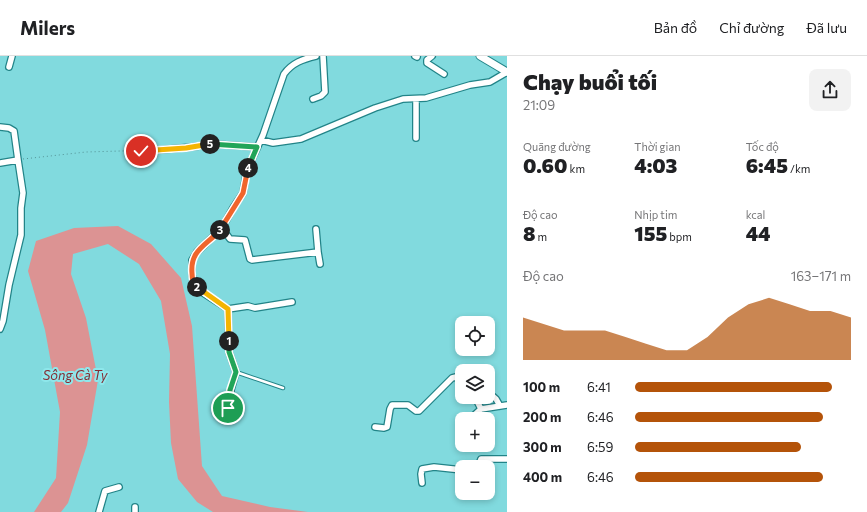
<!DOCTYPE html>
<html lang="vi">
<meta charset="utf-8">
<style>
body{margin:0;font-family:Commissioner,sans-serif;background:#f2f2f2;color:#202124;height:100vh;display:flex;flex-direction:column;font-size:15px;white-space:nowrap}
*{box-sizing:border-box;margin:0}
p{font-size:13px;color:#757577}
.icon{flex:none;width:22px;height:22px;fill:none;stroke:currentColor;stroke-width:2;stroke-linecap:round;stroke-linejoin:round}
.map{position:relative;flex:1;overflow:hidden}
.panel{display:flex;flex-direction:column;background:#fff;width:360px}
.panel>*{flex:none}
.fabs{position:absolute;left:455px;top:260px;display:grid;gap:8px}
.fabs a{display:grid;place-items:center;width:40px;height:40px;border-radius:8px;background:#fff;box-shadow:0 2px 6px #0003;font-size:20px}
.pin{position:absolute;display:grid;place-items:center;width:34px;height:34px;color:#fff;margin:-17px;border:2px solid #fff;border-radius:50%;box-shadow:0 1px 4px #0007}
.km{position:absolute;width:20px;height:20px;margin:-10px;border-radius:50%;background:#222;color:#fff;font-size:11px;line-height:20px;text-align:center}
.round{display:grid;place-items:center;flex:none;width:42px;height:42px;border-radius:8px;background:#f2f2f2}
.headline{display:flex;align-items:center;justify-content:space-between;height:68px;padding:0 16px}
h1{font-size:22px;font-weight:800;line-height:30px}
.metrics{display:grid;grid-template-columns:repeat(3,1fr);gap:6px;height:68px;padding:4px 16px}
.metrics div{display:grid;align-content:center}
.metrics b{font-size:20px;font-weight:800}
.metrics small{font-size:11px;font-weight:400}
.metrics p{font-size:11px}
.chart{height:112px;padding:8px 16px}
.chart p{display:flex;justify-content:space-between}
.chart svg{width:100%;height:72px;margin-top:4px;fill:#b45309;opacity:.7}
ul{padding:0 16px;list-style:none;font-size:13px}
li{display:grid;grid-template-columns:64px 48px 1fr;align-items:center;height:30px}
li i{height:10px;border-radius:5px;background:#b45309}
header{display:flex;align-items:center;gap:24px;box-sizing:border-box;height:56px;padding:0 20px;background:#fff;border-bottom:1px solid #e0e0e0}
header strong{font-size:19px}
nav{display:flex;gap:22px;margin-inline-start:auto;font-size:14px}
main{display:flex;flex:1;min-height:0}
.map>svg:first-child{display:block}
.water{fill:#dc9393}
.lines{fill:none;stroke-linecap:round;stroke-linejoin:round}
.service-casing{stroke:#228488;stroke-width:4.5}
.minor-casing{stroke:#228488;stroke-width:8}
.tertiary-casing{stroke:#228488;stroke-width:9}
.path{stroke:#539295;stroke-width:1;stroke-dasharray:1 3;stroke-linecap:butt}
.service{stroke:#fff;stroke-width:2.5}
.minor{stroke:#fff;stroke-width:5.5}
.tertiary{stroke:#fff;stroke-width:7}
.split-1-casing{stroke:#fff;stroke-width:8}
.split-2-casing{stroke:#fff;stroke-width:8}
.split-3-casing{stroke:#fff;stroke-width:8}
.split-4-casing{stroke:#fff;stroke-width:8}
.split-5-casing{stroke:#fff;stroke-width:8}
.split-6-casing{stroke:#fff;stroke-width:8}
.split-1{stroke:#22a559;stroke-width:5}
.split-2{stroke:#f5b400;stroke-width:5}
.split-3{stroke:#f0652b;stroke-width:5}
.split-4{stroke:#f0652b;stroke-width:5}
.split-5{stroke:#22a559;stroke-width:5}
.split-6{stroke:#f5b400;stroke-width:5}
.labels{text-anchor:middle;stroke-width:4;stroke-linejoin:round;paint-order:stroke}
.water-label{font-size:13px;font-style:italic;fill:#842d34;stroke:#8ee7eb}
</style>
<header>
<strong>Milers</strong>
<nav><a>Bản đồ</a><a>Chỉ đường</a><a>Đã lưu</a></nav>
</header>
<main>
<div class="map">
<svg width="507" height="456" viewBox="0 0 507 456">
<rect width="100%" height="100%" fill="#81dade"/>
<path class="water" d="M118 170 151 188 181 222 192 270 202 410 222 440 270 451 308 456H213L197 446 178 423 171 387 169 346 170 298 161 245 139 208 108 188 73 198 71 218 86 262 98 324 87 389 68 447 61 456H34L56 422 60 356 45 274 28 215 36 185 74 172Z"/>
<g class="lines">
<g class="service-casing">
<path id="service" d="M236 316 283 332"/>
</g>
<g class="minor-casing">
<path id="minor" d="M415 0 417 1
M432 0 427 4V7L444 18
M9 11 12 0
M313 43 321 40 325 36 323 0
M416 43V82
M0 71 9 72 14 75 18 104
M261 84 273 87 301 83 375 52 403 43 426 42 470 29 490 26 507 16
M160 94 192 91 212 88 257 91
M0 107 18 104 23 137 21 152V179L9 229 3 265 0 273
M222 172 230 183 245 184 250 203 252 204 318 196 316 173
M318 196 320 208
M228 253 248 250 255 252 292 246
M488 336 496 343 500 350
M475 341 481 353
M227 358 231 334 236 316 229 296 228 253 200 235 195 230 192 219V204L197 196 222 172 233 152 243 137 247 114 263 79 284 18C292 7 303 3 316 0
M470 363 481 353 507 349
M375 371 384 372 387 371 390 353 392 349H408L416 355H419L452 322 456 321 462 323
M462 377V376
M478 411 481 403H507
M422 427 421 418 422 413 434 411 462 414
M135 451V456
M99 456 105 435 119 431"/>
</g>
<g class="tertiary-casing">
<path id="tertiary" d="M480 0 507 16"/>
</g>
<path class="path" d="M23 103 86 96 155 94"/>
<use href="#service" class="service"/>
<use href="#minor" class="minor"/>
<use href="#tertiary" class="tertiary"/>
</g>
<g class="lines">
<g class="split-1-casing">
<path id="split-1" d="M228 352 230 334 236 316 229 296V285"/>
</g>
<g class="split-2-casing">
<path id="split-2" d="M197 231 228 253 229 285"/>
</g>
<g class="split-3-casing">
<path id="split-3" d="M197 231C193 227 192 222 192 217 190 194 206 190 220 174"/>
</g>
<g class="split-4-casing">
<path id="split-4" d="M220 174 243 137 248 112"/>
</g>
<g class="split-5-casing">
<path id="split-5" d="M210 88 257 91 248 112"/>
</g>
<g class="split-6-casing">
<path id="split-6" d="M141 95 186 92 210 88"/>
</g>
<use href="#split-1" class="split-1"/>
<use href="#split-2" class="split-2"/>
<use href="#split-3" class="split-3"/>
<use href="#split-4" class="split-4"/>
<use href="#split-5" class="split-5"/>
<use href="#split-6" class="split-6"/>
</g>
<g class="labels">
<g class="water-label">
<text x="75" y="324">Sông Cà Ty</text>
</g>
</g>
</svg>
<div class="fabs">
<a><svg class="icon" aria-label="locate" viewBox="0 0 24 24"><circle cx="12" cy="12" r="6"/><path d="M12 2v4M12 18v4M2 12h4M18 12h4"/></svg></a>
<a><svg class="icon" aria-label="layers" viewBox="0 0 24 24"><path d="M12 4l9 5-9 5-9-5zM3 14l9 5 9-5"/></svg></a>
<a>+</a>
<a>−</a>
</div>
<div class="pin" style="left:228px;top:352px;background:#1e9e55"><svg class="icon" aria-label="arrive" viewBox="0 0 24 24"><path d="M6 21V4h12l-3 4 3 4H6"/></svg></div>
<div class="pin" style="left:141px;top:95px;background:#d93025"><svg class="icon" aria-label="check" viewBox="0 0 24 24"><path d="M5 12l5 5 9-10"/></svg></div>
<b class="km" style="left:229px;top:285px">1</b>
<b class="km" style="left:197px;top:231px">2</b>
<b class="km" style="left:220px;top:174px">3</b>
<b class="km" style="left:248px;top:112px">4</b>
<b class="km" style="left:210px;top:88px">5</b>
</div>
<section class="panel">
<div class="headline"><div><h1>Chạy buổi tối</h1><p>21:09</p></div><a class="round"><svg class="icon" aria-label="share" viewBox="0 0 24 24"><path d="M12 15V3M7 8l5-5 5 5M5 13v7h14v-7"/></svg></a></div>
<div class="metrics">
<div><p>Quãng đường</p><b>0.60<small> km</small></b></div>
<div><p>Thời gian</p><b>4:03</b></div>
<div><p>Tốc độ</p><b>6:45<small> /km</small></b></div>
</div>
<div class="metrics">
<div><p>Độ cao</p><b>8<small> m</small></b></div>
<div><p>Nhịp tim</p><b>155<small> bpm</small></b></div>
<div><p>kcal</p><b>44</b></div>
</div>
<div class="chart"><p><span>Độ cao</span>163–171 m</p>
<svg viewBox="0 0 160 44" preserveAspectRatio="none"><path d="M0 44V18L10 22L20 26L30 26L40 26L50 30L60 34L70 38L80 38L90 30L100 18L110 10L120 6L130 10L140 14L150 14L160 18V44z"/></svg>
</div>
<ul>
<li><b>100 m</b>6:41<i style="width:91%"></i></li>
<li><b>200 m</b>6:46<i style="width:87%"></i></li>
<li><b>300 m</b>6:59<i style="width:77%"></i></li>
<li><b>400 m</b>6:46<i style="width:87%"></i></li>
</ul>
</section>
</main>
